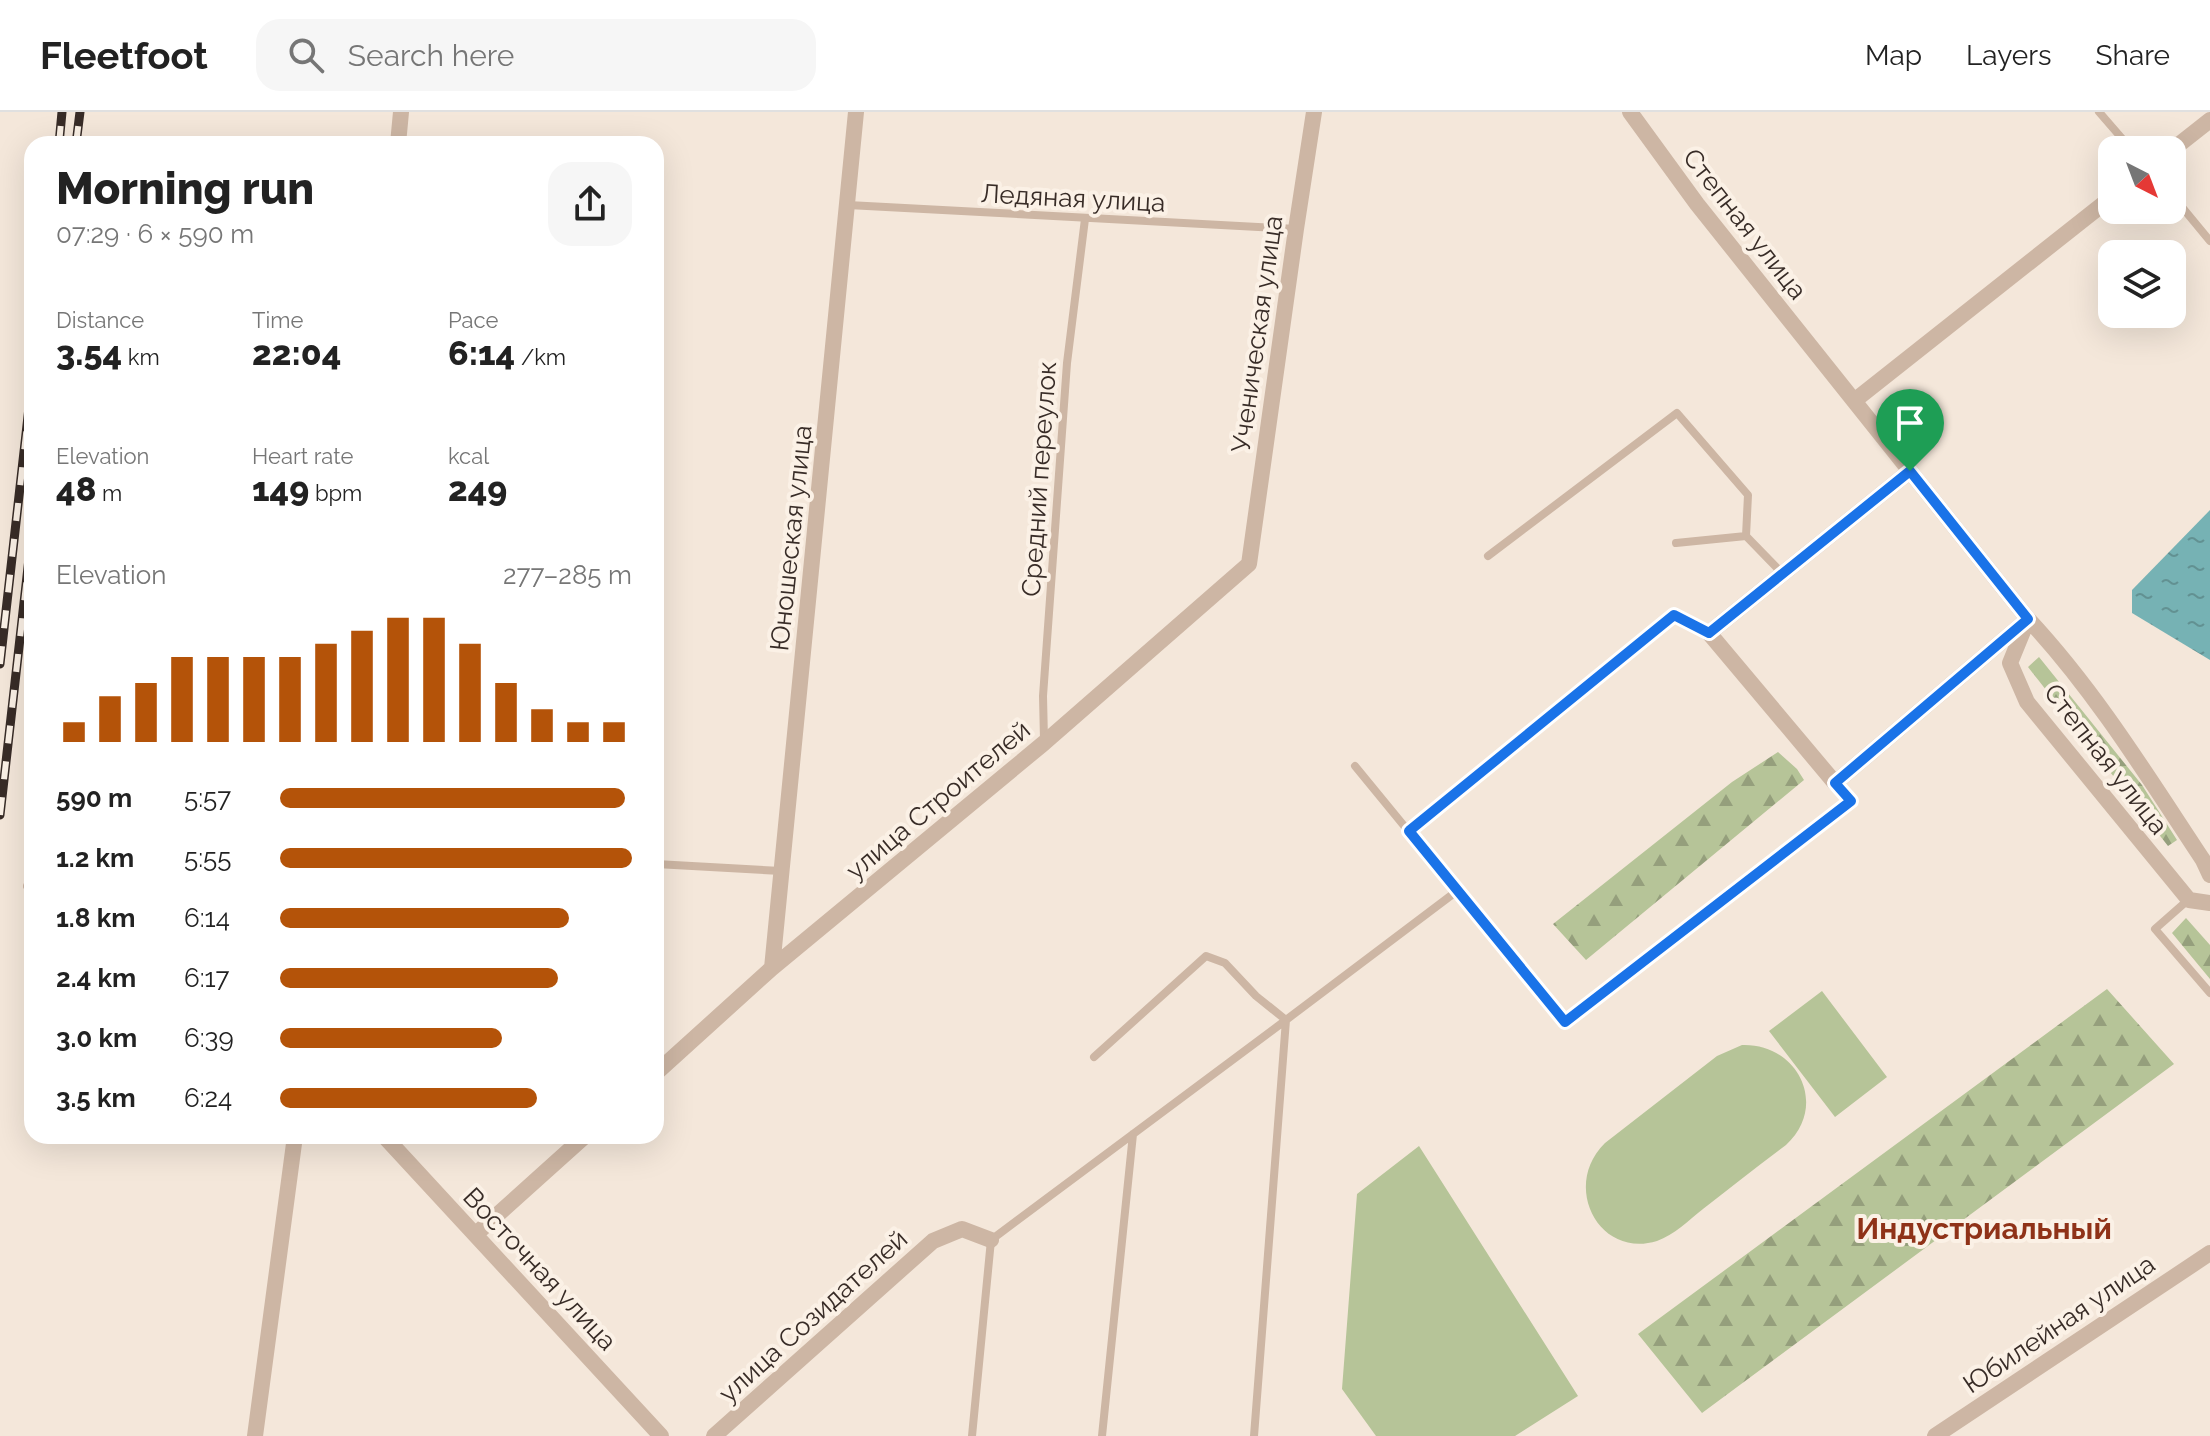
<!DOCTYPE html>
<meta charset="utf-8">
<style>
body{margin:0;font-family:Raleway,sans-serif;background:#f6f6f6;color:#222;height:100vh;display:flex;flex-direction:column;font-size:30px;white-space:nowrap}
*{box-sizing:border-box;margin:0}
p{font-size:26px;color:#767676}
.icon{flex:none;width:44px;height:44px;fill:none;stroke:currentColor;stroke-width:2;stroke-linecap:round;stroke-linejoin:round}
.map{position:relative;flex:1;overflow:hidden}
.side{position:absolute;left:24px;top:24px;width:640px;height:1008px;display:flex;flex-direction:column;background:#fff;border-radius:24px;box-shadow:0 8px 32px #0002}
.side>*{flex:none}
.needle{width:52px;rotate:138deg}
.fabs{position:absolute;left:2098px;top:24px;display:grid;gap:16px}
.fabs a{display:grid;place-items:center;width:88px;height:88px;border-radius:16px;background:#fff;box-shadow:0 8px 32px #0002;font-size:40px}
.pin{position:absolute;display:grid;place-items:center;width:68px;height:68px;color:#fff;margin:-82px -34px;border-radius:50% 50% 50% 0;rotate:-45deg;box-shadow:0 0 8px #0007}
.pin .icon{rotate:45deg}
.round{display:grid;place-items:center;flex:none;width:84px;height:84px;border-radius:24px;background:#f6f6f6}
.headline{display:flex;align-items:center;justify-content:space-between;height:136px;padding:0 32px}
h1{font-size:44px;font-weight:800;line-height:60px}
.stats{display:grid;grid-template-columns:repeat(3,1fr);gap:12px;height:136px;padding:8px 32px}
.stats div{display:grid;align-content:center}
.stats b{font-size:34px;font-weight:800}
.stats small{font-size:22px;font-weight:400}
.stats p{font-size:22px}
.chart{height:224px;padding:16px 32px}
.chart p{display:flex;justify-content:space-between}
.chart svg{width:100%;height:144px;margin-top:8px;stroke:#b45309;stroke-width:6}
ul{padding:0 32px;list-style:none;font-size:26px}
li{display:grid;grid-template-columns:128px 96px 1fr;align-items:center;height:60px}
li i{height:20px;border-radius:10px;background:#b45309}
header{display:flex;align-items:center;gap:48px;box-sizing:border-box;height:112px;padding:0 40px;background:#fff;border-bottom:2px solid #e0e0e0}
header strong{font-size:38px}
nav{display:flex;gap:44px;margin-inline-start:auto;font-size:28px}
.search{width:560px;height:72px;background:#f6f6f6;display:flex;align-items:center;gap:20px;box-sizing:border-box;padding:0 28px;border-radius:24px;color:#767676;font-size:30px}
.map>svg:first-child{display:block}
.forest{fill:url(#forest-firs)}
.garden{fill:#b6c498}
.water{fill:url(#water-ripples)}
.lines{fill:none;stroke-linecap:round;stroke-linejoin:round}
.lane{stroke:#cdb6a4;stroke-width:8}
.street{stroke:#cdb6a4;stroke-width:16}
.rail-casing{stroke:#382c27;stroke-width:9}
.rail{stroke:#fbf1e6;stroke-width:6;stroke-dasharray:18;stroke-linecap:butt}
.route-casing{stroke:#fff;stroke-width:16}
.route{stroke:#1a73e8;stroke-width:10}
.labels{text-anchor:middle;stroke-width:8;stroke-linejoin:round;paint-order:stroke}
.street-label{font-size:26px;fill:#382c27;stroke:#fbf1e6}
.quarter-label{font-size:30px;font-weight:bold;fill:#8f3218;stroke:#fbf1e6}
</style>
<header>
<strong>Fleetfoot</strong>
<div class="search"><svg class="icon" aria-label="search" viewBox="0 0 24 24"><circle cx="10" cy="10" r="6"/><path d="M15 15l6 6"/></svg>Search here</div>
<nav><a>Map</a><a>Layers</a><a>Share</a></nav>
</header>
<div class="map">
<svg width="2210" height="1324" viewBox="0 0 2210 1324">
<defs>
<pattern id="forest-firs" width="22" height="20" patternUnits="userSpaceOnUse" patternTransform="scale(2)"><rect width="22" height="20" fill="#b6c498"/><path d="M5 1l3.5 6h-7zM16 11l3.5 6h-7z" fill="#959f7c"/></pattern>
<pattern id="water-ripples" width="26" height="14" patternUnits="userSpaceOnUse" patternTransform="scale(2)"><rect width="26" height="14" fill="#76b2b4"/><path d="M2 4q2-2 4 0t4 0M15 11q2-2 4 0t4 0" fill="none" stroke="#629192"/></pattern>
</defs>
<rect width="100%" height="100%" fill="#f4e7da"/>
<path class="forest" d="M2039 545 2142 673 2177 728 2168 734 2028 555Z
M1778 640 1797 657 1804 668 1586 848 1553 812 1732 670Z
M2186 806 2210 833V867L2172 821Z
M2107 877 2174 952 1702 1301 1638 1222Z"/>
<path class="garden" d="M1822 879 1887 965 1835 1005 1769 919Z
M1742 933C1798 931 1829 994 1786 1033 1758 1054 1730 1076 1703 1097 1689 1108 1674 1123 1657 1129 1599 1147 1561 1074 1605 1031L1717 944Z
M1419 1034 1578 1284 1515 1324H1376L1342 1277 1357 1082Z"/>
<path class="water" d="M2210 398V548L2132 501V478Z"/>
<g class="lines">
<path class="lane" d="M2099 0 2132 38
M2172 83 2210 129
M848 93 1296 117
M1676 431 1746 424 1783 462
M1488 444 1677 301 1748 383 1746 424
M1044 628 1043 584 1067 251 1085 107
M1355 654 1565 910 1851 689 1835 671
M1409 719 1674 503 1709 521
M656 752 781 759
M27 774 32 775
M2188 788 2155 817 2210 881
M1094 945 1206 844 1225 851 1256 884 1286 908 1457 779
M972 1324 991 1128 1286 908 1254 1324
M1102 1324 1133 1022"/>
<path class="street" d="M1630 0 1697 92 2028 507 2010 551 2027 590 2189 788 2210 791
M398 32 401 0
M2172 38 2210 8
M1854 289 2112 85
M1910 359 1709 521 1835 671 2028 507C2096 580 2148 665 2203 748L2210 763
M772 856 856 0
M656 961 772 856 1044 631 1249 452 1296 117 1314 0
M384 1024 661 1324
M476 1122 585 1024
M255 1324 295 1024
M714 1324 933 1129 962 1117 991 1128
M1935 1324 2210 1141"/>
<g class="rail-casing">
<path id="rail" d="M59 32 62 0
M76 32 80 0
M0 552 32 269
M0 703 32 420"/>
</g>
<use href="#rail" class="rail"/>
</g>
<g class="lines">
<g class="route-casing">
<path id="route" d="M1910 359 2028 507 1835 671 1851 689 1565 910 1409 719 1674 503 1709 521Z"/>
</g>
<use href="#route" class="route"/>
</g>
<g class="labels">
<g class="street-label">
<text transform="translate(1073 86) rotate(3)" y="9">Ледяная улица</text>
<text transform="translate(1745 112) rotate(52)" y="9">Степная улица</text>
<text transform="translate(1257 222) rotate(-82)" y="9">Ученическая улица</text>
<text transform="translate(1039 367) rotate(-86)" y="9">Средний переулок</text>
<text transform="translate(791 426) rotate(-84)" y="9">Юношеская улица</text>
<text transform="translate(2106 647) rotate(52)" y="9">Степная улица</text>
<text transform="translate(938 688) rotate(-40)" y="9">улица Строителей</text>
<text transform="translate(540 1157) rotate(47)" y="9">Восточная улица</text>
<text transform="translate(813 1204) rotate(-42)" y="9">улица Созидателей</text>
<text transform="translate(2059 1212) rotate(-34)" y="9">Юбилейная улица</text>
</g>
<g class="quarter-label">
<text x="1984" y="1127">Индустриальный</text>
</g>
</g>
</svg>
<div class="fabs">
<a><svg class="needle" viewBox="-14 -14 28 28"><path d="M0-13l5 13h-10z" fill="#e53935"/><path d="M0 13l5-13h-10z" fill="#767676"/></svg></a>
<a><svg class="icon" aria-label="layers" viewBox="0 0 24 24"><path d="M12 4l9 5-9 5-9-5zM3 14l9 5 9-5"/></svg></a>
</div>
<div class="pin" style="left:1910px;top:359px;background:#1e9e55"><svg class="icon" aria-label="arrive" viewBox="0 0 24 24"><path d="M6 21V4h12l-3 4 3 4H6"/></svg></div>
<section class="side">
<div class="headline"><div><h1>Morning run</h1><p>07:29 · 6 × 590 m</p></div><a class="round"><svg class="icon" aria-label="share" viewBox="0 0 24 24"><path d="M12 15V3M7 8l5-5 5 5M5 13v7h14v-7"/></svg></a></div>
<div class="stats">
<div><p>Distance</p><b>3.54<small> km</small></b></div>
<div><p>Time</p><b>22:04</b></div>
<div><p>Pace</p><b>6:14<small> /km</small></b></div>
</div>
<div class="stats">
<div><p>Elevation</p><b>48<small> m</small></b></div>
<div><p>Heart rate</p><b>149<small> bpm</small></b></div>
<div><p>kcal</p><b>249</b></div>
</div>
<div class="chart"><p><span>Elevation</span>277–285 m</p>
<svg viewBox="0 0 160 44" preserveAspectRatio="none"><path d="M5 44V38M15 44V30M25 44V26M35 44V18M45 44V18M55 44V18M65 44V18M75 44V14M85 44V10M95 44V6M105 44V6M115 44V14M125 44V26M135 44V34M145 44V38M155 44V38"/></svg>
</div>
<ul>
<li><b>590 m</b>5:57<i style="width:98%"></i></li>
<li><b>1.2 km</b>5:55<i style="width:100%"></i></li>
<li><b>1.8 km</b>6:14<i style="width:82%"></i></li>
<li><b>2.4 km</b>6:17<i style="width:79%"></i></li>
<li><b>3.0 km</b>6:39<i style="width:63%"></i></li>
<li><b>3.5 km</b>6:24<i style="width:73%"></i></li>
</ul>
</section>
</div>
